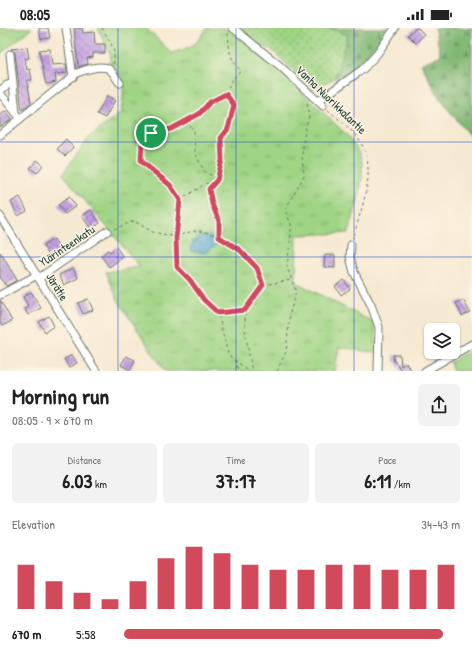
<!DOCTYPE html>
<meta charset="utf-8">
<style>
body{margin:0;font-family:"Patrick Hand",sans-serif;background:#f2f2f2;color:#222;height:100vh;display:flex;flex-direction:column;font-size:15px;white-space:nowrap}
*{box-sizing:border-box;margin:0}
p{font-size:13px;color:#767676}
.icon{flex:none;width:22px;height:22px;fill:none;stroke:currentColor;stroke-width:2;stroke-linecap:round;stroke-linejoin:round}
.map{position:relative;height:343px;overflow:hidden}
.details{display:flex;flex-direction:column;background:#fff;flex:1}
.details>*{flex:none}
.tools{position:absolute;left:424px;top:295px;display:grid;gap:8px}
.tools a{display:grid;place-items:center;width:36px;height:36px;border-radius:6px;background:#fff;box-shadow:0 1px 3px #0004;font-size:20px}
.pin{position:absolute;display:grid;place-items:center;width:34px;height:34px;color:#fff;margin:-17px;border:2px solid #fff;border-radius:50%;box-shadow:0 1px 4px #0007}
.round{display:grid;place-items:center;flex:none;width:42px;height:42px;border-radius:6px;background:#f2f2f2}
.head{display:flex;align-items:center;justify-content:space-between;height:68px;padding:0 12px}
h1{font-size:22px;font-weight:800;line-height:30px}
.figures{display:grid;grid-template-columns:repeat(3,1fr);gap:6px;height:68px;padding:4px 12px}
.figures div{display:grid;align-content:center;border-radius:6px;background:#f2f2f2;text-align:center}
.figures b{font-size:20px;font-weight:800}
.figures small{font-size:11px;font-weight:400}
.figures p{font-size:11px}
.chart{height:112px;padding:8px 12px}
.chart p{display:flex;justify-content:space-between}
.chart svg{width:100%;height:72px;margin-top:4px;stroke:#d1495b;stroke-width:6}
ul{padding:0 12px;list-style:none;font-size:13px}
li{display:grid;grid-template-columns:64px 48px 1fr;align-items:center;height:30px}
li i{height:10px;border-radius:5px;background:#d1495b}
.status{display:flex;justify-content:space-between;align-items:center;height:28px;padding:0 20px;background:#fff;direction:ltr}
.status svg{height:11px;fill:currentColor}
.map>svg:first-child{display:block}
.grass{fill:url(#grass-dots);stroke:#5f885c}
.forest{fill:url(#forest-firs);stroke:#4f7a53}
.park{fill:url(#park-tufts);stroke:#5f885c}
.water{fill:url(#water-waves);stroke:#397281}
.building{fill:url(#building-cross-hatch)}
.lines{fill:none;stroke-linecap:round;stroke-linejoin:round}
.minor-casing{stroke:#6a796b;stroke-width:9}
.path{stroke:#6a796b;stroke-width:1;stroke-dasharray:3 3;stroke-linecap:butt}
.minor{stroke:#fff;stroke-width:7}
.route-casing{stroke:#fff;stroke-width:8}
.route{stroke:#d1495b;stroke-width:5}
.grid{fill:none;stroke:#1d4ed8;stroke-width:1;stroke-opacity:0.55}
.labels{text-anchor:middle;stroke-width:3;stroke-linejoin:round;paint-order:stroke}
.street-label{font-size:12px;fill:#1f3d34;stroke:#fcf5e5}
</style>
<div class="status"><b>08:05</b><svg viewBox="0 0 49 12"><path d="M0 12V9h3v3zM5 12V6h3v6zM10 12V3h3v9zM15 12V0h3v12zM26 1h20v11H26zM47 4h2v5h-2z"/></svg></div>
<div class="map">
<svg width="472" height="343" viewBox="0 0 472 343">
<defs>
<pattern id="grass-dots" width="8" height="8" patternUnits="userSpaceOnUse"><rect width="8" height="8" fill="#9fd484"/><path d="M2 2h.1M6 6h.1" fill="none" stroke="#81ad6d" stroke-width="1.8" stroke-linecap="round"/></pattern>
<pattern id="forest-firs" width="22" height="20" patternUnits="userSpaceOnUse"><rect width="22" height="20" fill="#7fb672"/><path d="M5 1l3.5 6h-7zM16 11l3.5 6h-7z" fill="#67955e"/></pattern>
<pattern id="park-tufts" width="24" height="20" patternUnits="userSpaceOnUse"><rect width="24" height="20" fill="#9fd484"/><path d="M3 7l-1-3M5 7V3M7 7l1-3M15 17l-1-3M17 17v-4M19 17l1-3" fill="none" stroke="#81ad6d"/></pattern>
<pattern id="water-waves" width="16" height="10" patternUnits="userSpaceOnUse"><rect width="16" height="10" fill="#53a6ce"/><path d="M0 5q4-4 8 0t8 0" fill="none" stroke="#4488a8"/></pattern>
<pattern id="building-cross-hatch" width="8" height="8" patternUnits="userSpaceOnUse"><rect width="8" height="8" fill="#c39de4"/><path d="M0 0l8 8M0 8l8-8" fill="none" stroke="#9e81ba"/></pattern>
</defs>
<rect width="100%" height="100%" fill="#fcf5e5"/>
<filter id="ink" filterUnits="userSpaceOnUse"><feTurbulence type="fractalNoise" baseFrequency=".025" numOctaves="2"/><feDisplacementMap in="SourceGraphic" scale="8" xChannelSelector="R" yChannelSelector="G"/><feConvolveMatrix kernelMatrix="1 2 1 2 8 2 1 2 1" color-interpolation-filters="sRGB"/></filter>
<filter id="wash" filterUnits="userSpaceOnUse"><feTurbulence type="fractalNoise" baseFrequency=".012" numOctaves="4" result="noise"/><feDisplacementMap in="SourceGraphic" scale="16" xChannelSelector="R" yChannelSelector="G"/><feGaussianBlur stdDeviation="0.9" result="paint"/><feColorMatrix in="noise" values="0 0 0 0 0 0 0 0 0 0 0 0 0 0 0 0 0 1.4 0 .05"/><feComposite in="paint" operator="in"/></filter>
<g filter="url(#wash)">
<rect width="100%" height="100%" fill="#f6e9d1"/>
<path class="grass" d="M235 0H328L349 7 335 50 313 61 271 21 250 14Z"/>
<path class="forest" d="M328 0H389L366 30 353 41 335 50 348 7Z
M434 0H472V111L440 71 421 36 441 27Z"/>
<path class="park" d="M0 0H32L0 26Z
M98 0H146L172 25C193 18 195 19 207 0H229L283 46 347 107 357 121 362 134V149L360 163 349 205 297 207 296 254 374 295 377 325 339 319 335 343H165L119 274 106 244 140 239 63 146 89 109 121 85C123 66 128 49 110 35L111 28Z
M472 321V343H453L450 335Z"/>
<path class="water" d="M200 208H210L219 214 206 225 190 223 193 213Z"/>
<g id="blocks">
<path class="building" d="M39 0H48L50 10 41 11Z
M74 0H82L83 5 94 4 95 16H105V25H93V29L87 30 88 36 78 39Z
M416 0H418L424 6 416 15 408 7Z
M27 19 29 30 25 31 27 42 30 41 32 52H27L31 75 22 82 15 25 11 21Z
M50 21 52 37 66 36 67 45 55 46 56 54 46 56 39 22Z
M107 68 115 72 105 90 97 86Z
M6 83 12 91 0 99V87Z
M66 111 73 119 65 128 57 121Z
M37 132 43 137 37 145 30 140Z
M20 169 27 183 18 188 11 174Z
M69 169 76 178 65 186 58 177Z
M91 182 100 195 91 201 82 188Z
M54 211 60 222 49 228 43 218Z
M116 219 123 229 109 239 101 228 108 222 110 224Z
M0 224 17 252 6 258 0 249Z
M325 227H335V240L324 239Z
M73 240 78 250 64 257 59 247Z
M344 252 350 261 341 267 335 258Z
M31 264 41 280 28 287 25 281 29 279 23 269Z
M88 271 93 282 83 286 78 275Z
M0 272 12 293 2 298 0 295Z
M463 272 470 284 462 288 456 275Z
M49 288 54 298 45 304 39 294Z
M72 327 77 335 69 340 64 331Z
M393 327H400L401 338 406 335 411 343H401L396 334H394Z
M126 328 135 332 130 342 121 337Z"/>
</g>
</g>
<g filter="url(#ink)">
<use href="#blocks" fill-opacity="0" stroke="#6a796b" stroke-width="1"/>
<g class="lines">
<g class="minor-casing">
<path id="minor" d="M66 0 73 49
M233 0 279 37 323 78
M10 26 16 85
M0 63 7 57 13 55
M0 65 17 86
M318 73 363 41 377 26 395 0
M0 107 77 45C85 42 98 37 107 40 113 42 116 51 120 55
M0 188 96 343
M351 217 350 229 354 244 371 277 379 299 378 343
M39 250 107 203
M0 267 37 247
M425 343 472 316"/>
</g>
<path class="path" d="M102 0C108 11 118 23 113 36
M228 5C229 21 229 31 241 43L232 51 226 66 234 77 228 101 221 110 222 132 217 152 209 161 211 176 219 193V209L240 222 257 240 263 257 245 282V302L252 343
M226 66 210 74 199 87 171 101 151 105 142 114 141 133 169 157 180 172 179 190 176 210 177 239 190 253 204 272 218 285 228 327 244 339 247 343
M328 82C338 91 351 100 359 112 379 141 361 180 353 210
M186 94 194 102 195 125 204 143 217 151
M180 172 205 156 217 152
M114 201 134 193 153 204 176 209
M176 209C194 201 201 201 219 209
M263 257 291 252
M218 285 245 282
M235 332 238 343
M277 343 286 324 290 285 296 263 287 239 291 206V196L285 182 304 148 302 128 305 102 309 89 307 73"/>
<use href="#minor" class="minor"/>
</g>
</g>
<g class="lines" filter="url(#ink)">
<g class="route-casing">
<path id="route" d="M226 66 234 77 228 101 221 110 222 132 217 152 209 161 212 176 219 193V209L240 222 257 240 263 257 245 282 218 285 204 272 190 252 177 239 176 210 180 172 170 157 141 133 142 114 151 105 171 101 199 86 210 74Z"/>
</g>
<use href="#route" class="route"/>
</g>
<path class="grid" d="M118 0V343M236 0V343M354 0V343M0 114H472M0 229H472"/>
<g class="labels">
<g class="street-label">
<text transform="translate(331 72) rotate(44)" y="4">Vanha Nuorikkalantie</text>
<text transform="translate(67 218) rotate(-34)" y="4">Ylärinteenkatu</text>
<text transform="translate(57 259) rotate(58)" y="4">Järätie</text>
</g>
</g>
</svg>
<div class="tools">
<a><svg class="icon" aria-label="layers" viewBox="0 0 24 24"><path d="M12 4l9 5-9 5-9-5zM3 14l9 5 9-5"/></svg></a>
</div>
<div class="pin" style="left:151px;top:105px;background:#1e9e55"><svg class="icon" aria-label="arrive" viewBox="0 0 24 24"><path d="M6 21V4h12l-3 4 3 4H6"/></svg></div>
</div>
<section class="details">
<div class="head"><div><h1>Morning run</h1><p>08:05 · 9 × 670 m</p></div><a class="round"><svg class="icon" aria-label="share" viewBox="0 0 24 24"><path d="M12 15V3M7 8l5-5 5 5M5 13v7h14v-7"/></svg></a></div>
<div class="figures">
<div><p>Distance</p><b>6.03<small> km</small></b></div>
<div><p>Time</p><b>37:17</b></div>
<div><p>Pace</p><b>6:11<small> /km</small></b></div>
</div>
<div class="chart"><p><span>Elevation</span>34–43 m</p>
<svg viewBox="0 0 160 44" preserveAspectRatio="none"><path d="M5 44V17M15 44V27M25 44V34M35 44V38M45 44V27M55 44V13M65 44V6M75 44V10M85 44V17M95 44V20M105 44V20M115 44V17M125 44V17M135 44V20M145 44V20M155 44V17"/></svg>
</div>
<ul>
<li><b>670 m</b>5:58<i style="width:95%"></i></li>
</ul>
</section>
